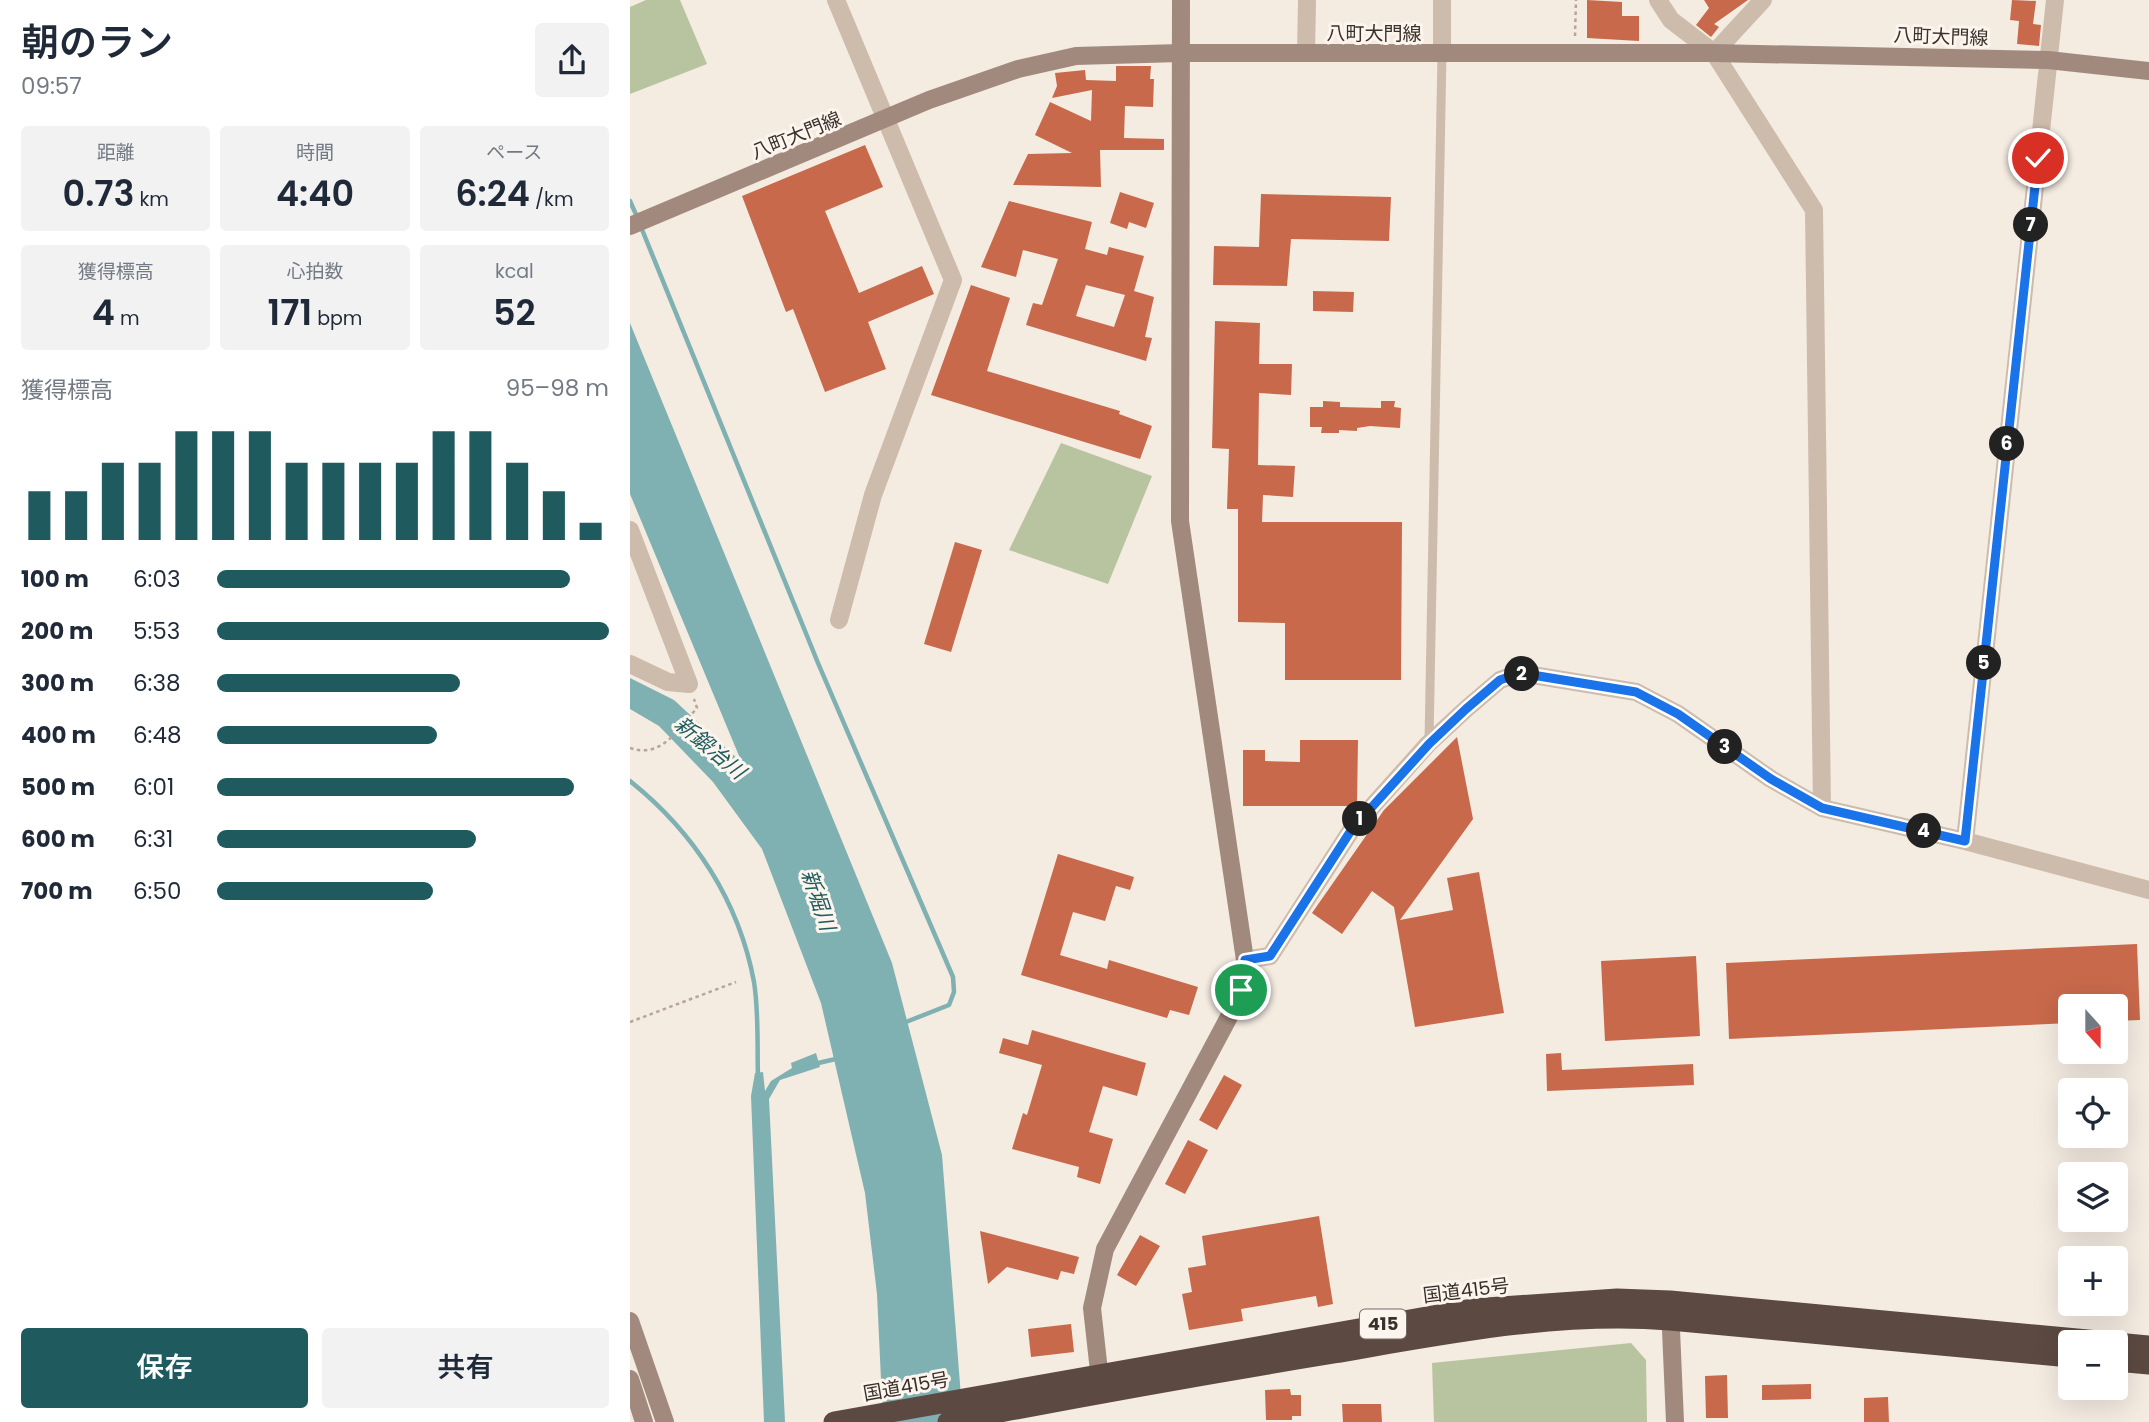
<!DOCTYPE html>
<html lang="ja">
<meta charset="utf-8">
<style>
body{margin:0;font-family:Poppins,"Noto Sans JP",sans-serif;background:#f2f2f3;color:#1f2937;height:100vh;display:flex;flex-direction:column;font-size:26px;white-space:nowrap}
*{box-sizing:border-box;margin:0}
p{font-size:23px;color:#747a83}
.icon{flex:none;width:38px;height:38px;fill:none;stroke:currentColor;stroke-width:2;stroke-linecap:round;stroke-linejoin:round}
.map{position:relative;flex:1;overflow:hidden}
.panel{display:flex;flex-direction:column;background:#fff;width:630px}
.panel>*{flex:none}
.needle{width:46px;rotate:159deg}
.fabs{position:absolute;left:1428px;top:994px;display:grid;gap:14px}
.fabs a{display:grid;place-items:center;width:70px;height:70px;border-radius:7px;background:#fff;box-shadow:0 7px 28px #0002;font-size:35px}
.pin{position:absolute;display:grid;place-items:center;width:60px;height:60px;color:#fff;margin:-30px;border:4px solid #fff;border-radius:50%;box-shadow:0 2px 7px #0007}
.km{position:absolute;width:35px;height:35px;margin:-18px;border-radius:50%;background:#222;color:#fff;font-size:19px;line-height:35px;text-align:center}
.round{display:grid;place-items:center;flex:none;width:74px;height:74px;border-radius:7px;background:#f2f2f3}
.overview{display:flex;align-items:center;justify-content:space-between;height:119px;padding:0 21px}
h1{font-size:38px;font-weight:600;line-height:52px}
.metrics{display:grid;grid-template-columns:repeat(3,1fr);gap:10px;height:119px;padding:7px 21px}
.metrics div{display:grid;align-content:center;border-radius:7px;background:#f2f2f3;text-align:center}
.metrics b{font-size:35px;font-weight:600}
.metrics small{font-size:19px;font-weight:400}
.metrics p{font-size:19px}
.chart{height:196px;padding:14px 21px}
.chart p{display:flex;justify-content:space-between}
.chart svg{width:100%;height:126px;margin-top:7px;stroke:#1f5a5e;stroke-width:6}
.button{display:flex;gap:14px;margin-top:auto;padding:14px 21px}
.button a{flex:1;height:80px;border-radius:7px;background:#1f5a5e;color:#fff;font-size:28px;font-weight:600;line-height:80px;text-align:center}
.button a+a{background:#f2f2f3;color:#1f2937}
ul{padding:0 21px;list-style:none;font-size:23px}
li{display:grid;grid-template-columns:112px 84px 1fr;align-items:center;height:52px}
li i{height:18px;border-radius:9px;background:#1f5a5e}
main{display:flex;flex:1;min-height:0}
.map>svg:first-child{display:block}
.green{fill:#b8c4a0}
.water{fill:#7fb0b2}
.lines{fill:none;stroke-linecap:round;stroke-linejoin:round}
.stream{stroke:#7fb0b2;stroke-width:4.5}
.building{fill:#c8694b;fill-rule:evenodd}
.path{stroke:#b9a596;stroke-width:2.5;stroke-dasharray:3.5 3.5;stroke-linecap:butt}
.lane{stroke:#cdbbac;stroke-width:9}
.street{stroke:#cdbbac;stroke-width:18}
.secondary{stroke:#a18a7d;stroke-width:18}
.highway{stroke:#5c4a42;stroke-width:21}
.route-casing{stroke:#fff;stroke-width:14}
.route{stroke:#1a73e8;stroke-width:9}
.labels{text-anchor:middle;stroke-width:6;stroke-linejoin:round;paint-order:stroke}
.shield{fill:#fbf5ee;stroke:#756b66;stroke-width:2}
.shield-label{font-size:18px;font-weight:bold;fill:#3b302b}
.street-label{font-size:19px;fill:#3b302b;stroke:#fbf5ee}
.water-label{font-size:21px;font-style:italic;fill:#1f5a5e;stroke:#fbf5ee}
</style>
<main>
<section class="panel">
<div class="overview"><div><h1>朝のラン</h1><p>09:57</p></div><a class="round"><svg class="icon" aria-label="share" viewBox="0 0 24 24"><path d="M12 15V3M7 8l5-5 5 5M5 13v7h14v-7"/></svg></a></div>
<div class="metrics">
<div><p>距離</p><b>0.73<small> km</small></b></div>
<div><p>時間</p><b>4:40</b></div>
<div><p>ペース</p><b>6:24<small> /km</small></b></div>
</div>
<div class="metrics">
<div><p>獲得標高</p><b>4<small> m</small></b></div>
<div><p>心拍数</p><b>171<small> bpm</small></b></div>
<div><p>kcal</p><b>52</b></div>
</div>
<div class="chart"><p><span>獲得標高</span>95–98 m</p>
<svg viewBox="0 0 160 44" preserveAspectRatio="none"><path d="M5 44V27M15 44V27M25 44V17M35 44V17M45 44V6M55 44V6M65 44V6M75 44V17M85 44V17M95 44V17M105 44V17M115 44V6M125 44V6M135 44V17M145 44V27M155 44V38"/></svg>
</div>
<ul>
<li><b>100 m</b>6:03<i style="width:90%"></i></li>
<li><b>200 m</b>5:53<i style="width:100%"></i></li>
<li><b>300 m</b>6:38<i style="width:62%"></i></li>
<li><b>400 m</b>6:48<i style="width:56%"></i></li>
<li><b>500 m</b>6:01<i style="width:91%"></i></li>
<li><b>600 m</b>6:31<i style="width:66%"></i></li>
<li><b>700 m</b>6:50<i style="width:55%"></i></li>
</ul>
<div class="button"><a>保存</a><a>共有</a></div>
</section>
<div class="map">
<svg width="1519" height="1422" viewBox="0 0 1519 1422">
<rect width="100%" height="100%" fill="#f4ebe1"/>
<path class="green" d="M16 0H50L77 64 0 94V7Z
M431 443 522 476 478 584 379 550Z
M1001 1343 1016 1360 1017 1422H804L802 1363Z"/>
<path class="water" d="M0 323 262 963 312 1155 333 1422H253L247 1294 235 1193 191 1003 132 849 83 782 29 726 0 709V678L44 700 112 763 0 494Z
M186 1053 190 1067 150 1080 139 1099 155 1422H134L121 1096 125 1073 133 1072 135 1091 141 1081 162 1068 161 1063Z"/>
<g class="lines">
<path class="stream" d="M0 201 8 219
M11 227 188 663 323 977 324 992 319 1005 276 1022
M0 781C64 832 109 901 124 982 129 1013 127 1047 128 1078
M184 1064 210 1058"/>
</g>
<path class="building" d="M957 0 992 2V16H1009V41L957 38Z
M1074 0H1118L1084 24 1089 27 1081 37 1066 25 1079 8Z
M1382 0 1406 1 1403 24 1411 25 1409 46 1387 44 1389 21 1380 20Z
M486 66H521L520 79H524L523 107 495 106 494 138 534 139V150H470L471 187 383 185 398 154 442 153 405 135 420 102 461 121 462 90 422 98 427 86 425 73 455 70 456 80 486 81Z
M235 145 253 187 195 211 229 293 292 266 304 294 238 322 256 369 195 392 163 309 156 312 112 196Z
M490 192 524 203 516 228 499 222 497 229 480 223Z
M631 194 761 197 759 241 661 239 657 286 583 285 584 246 629 247Z
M379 201 462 222 455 249 477 255 479 247 514 256 504 291 524 297 515 337 522 338 516 361 396 325 403 303 412 305 428 259 393 250 386 277 351 267ZM456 285 495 295 484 327 446 316Z
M341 285 380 298 357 371 490 411 489 414 522 426 510 459 301 395Z
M683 291 724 292 723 312 683 311Z
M585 321 630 323 629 364H662L661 395 629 393 628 465 665 466 663 497 633 495 632 522H772L771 680H655V623L608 622V509H597L599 449 582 448Z
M693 401 710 402V407L751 408V401H765L764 407 771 408 770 428 740 426 727 428V431L709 430V433H691L692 427H680V407H693Z
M325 542 352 550 321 652 294 644Z
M827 737 843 819 770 920 823 910 817 878 849 872 874 1013 785 1027 764 907 742 891 712 934 682 913 754 810Z
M670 740H728L727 806H613V750H635V761L670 762Z
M428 854 504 877 500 890 486 886 475 921 443 912 430 955 477 969 479 960 568 987 559 1015 540 1010 537 1018 391 975Z
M1507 944 1510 1020 1486 1021V1006H1440V1023L1099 1039 1096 963Z
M1066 956 1070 1036 975 1041 971 961Z
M402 1030 516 1063 507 1096 473 1086 459 1132 483 1139 470 1184 447 1177 449 1167 382 1149 393 1113 397 1115 412 1065 369 1053 373 1038 398 1045Z
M931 1053 932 1070 1063 1064 1064 1085 917 1091 916 1054Z
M594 1075 612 1085 587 1130 569 1120Z
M558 1140 578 1150 555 1194 535 1184Z
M689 1216 703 1304 688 1307 686 1296 611 1309 613 1321 559 1330 552 1294 562 1292 558 1268 576 1265 572 1236Z
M350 1231 449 1257 444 1274 431 1271 428 1280 377 1267 358 1284Z
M510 1235 530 1246 506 1286 487 1275Z
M441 1324 444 1352 401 1357 398 1329Z
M1097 1375 1098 1418H1076L1075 1376Z
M1181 1384V1399L1132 1400V1385Z
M660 1389 661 1395H671V1416H662V1420H636L635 1390Z
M1258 1397 1259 1422H1234V1398Z
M712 1404H751L752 1422H713Z"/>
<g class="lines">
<path class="path" d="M945 36 946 0
M0 748C32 759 48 729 67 708L64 699
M0 1022 106 982"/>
<path class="lane" d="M799 741 812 54"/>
<path class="street" d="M206 0 323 280 243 495 209 620
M1028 0 1041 20 1084 53 1184 210 1192 808
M676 53 677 0
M1084 53 1133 0
M812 54V0
M0 530 59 684 38 682 0 664
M1335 841 1425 0
M615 960 640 956 722 829 798 744 836 709 870 680 890 673 1006 692 1048 714 1141 779 1192 808 1335 841 1519 890"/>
<path class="secondary" d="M0 226 299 100 388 69 446 56 550 53H1084L1418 60 1519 71
M1040 1307 1045 1422
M0 1321 35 1422
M0 1379 14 1422
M471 1389 462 1308 475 1249 600 1015 611 990 615 960 550 521 551 0"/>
<path class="highway" d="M1486 1343 1519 1346
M1486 1361 1519 1364
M204 1422 842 1309 987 1299 1040 1301 1479 1342
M318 1422C447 1397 575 1374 704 1353 814 1334 928 1311 1040 1320L1440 1357"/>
</g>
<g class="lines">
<g class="route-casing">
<path id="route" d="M611 990 615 960 640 956 722 829 799 744 836 709 870 680 890 673 1006 692 1048 714 1141 779 1192 808 1335 841 1408 158"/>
</g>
<use href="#route" class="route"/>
</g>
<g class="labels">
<rect class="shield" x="730" y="1309.5" width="46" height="29" rx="5"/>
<g class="shield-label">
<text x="753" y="1330">415</text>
</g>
<g class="street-label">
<text x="744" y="40">八町大門線</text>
<text transform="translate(1311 36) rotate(2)" y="7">八町大門線</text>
<text transform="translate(166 135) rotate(-22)" y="7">八町大門線</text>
<text transform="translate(836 1290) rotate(-7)" y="7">国道415号</text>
<text transform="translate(276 1386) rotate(-10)" y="7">国道415号</text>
</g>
<g class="water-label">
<text transform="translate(80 748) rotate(40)" y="7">新鍛冶川</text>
<text transform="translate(188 900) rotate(71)" y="7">新堀川</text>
</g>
</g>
</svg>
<div class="fabs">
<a><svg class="needle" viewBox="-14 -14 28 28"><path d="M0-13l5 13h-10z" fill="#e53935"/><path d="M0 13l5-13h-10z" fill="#747a83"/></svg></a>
<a><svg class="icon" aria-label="locate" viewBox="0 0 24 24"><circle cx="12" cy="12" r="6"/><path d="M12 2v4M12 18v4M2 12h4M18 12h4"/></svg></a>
<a><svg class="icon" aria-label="layers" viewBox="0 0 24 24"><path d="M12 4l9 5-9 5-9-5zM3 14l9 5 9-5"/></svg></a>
<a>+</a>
<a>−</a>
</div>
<div class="pin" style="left:611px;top:990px;background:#1e9e55"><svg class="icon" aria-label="arrive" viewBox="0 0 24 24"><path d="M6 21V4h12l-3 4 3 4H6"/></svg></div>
<div class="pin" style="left:1408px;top:158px;background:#d93025"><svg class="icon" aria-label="check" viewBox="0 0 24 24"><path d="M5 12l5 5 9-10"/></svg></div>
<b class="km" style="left:730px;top:819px">1</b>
<b class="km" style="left:892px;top:674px">2</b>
<b class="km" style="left:1095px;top:747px">3</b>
<b class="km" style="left:1294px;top:831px">4</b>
<b class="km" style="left:1354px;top:663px">5</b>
<b class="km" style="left:1377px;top:444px">6</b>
<b class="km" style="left:1401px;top:225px">7</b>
</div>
</main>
